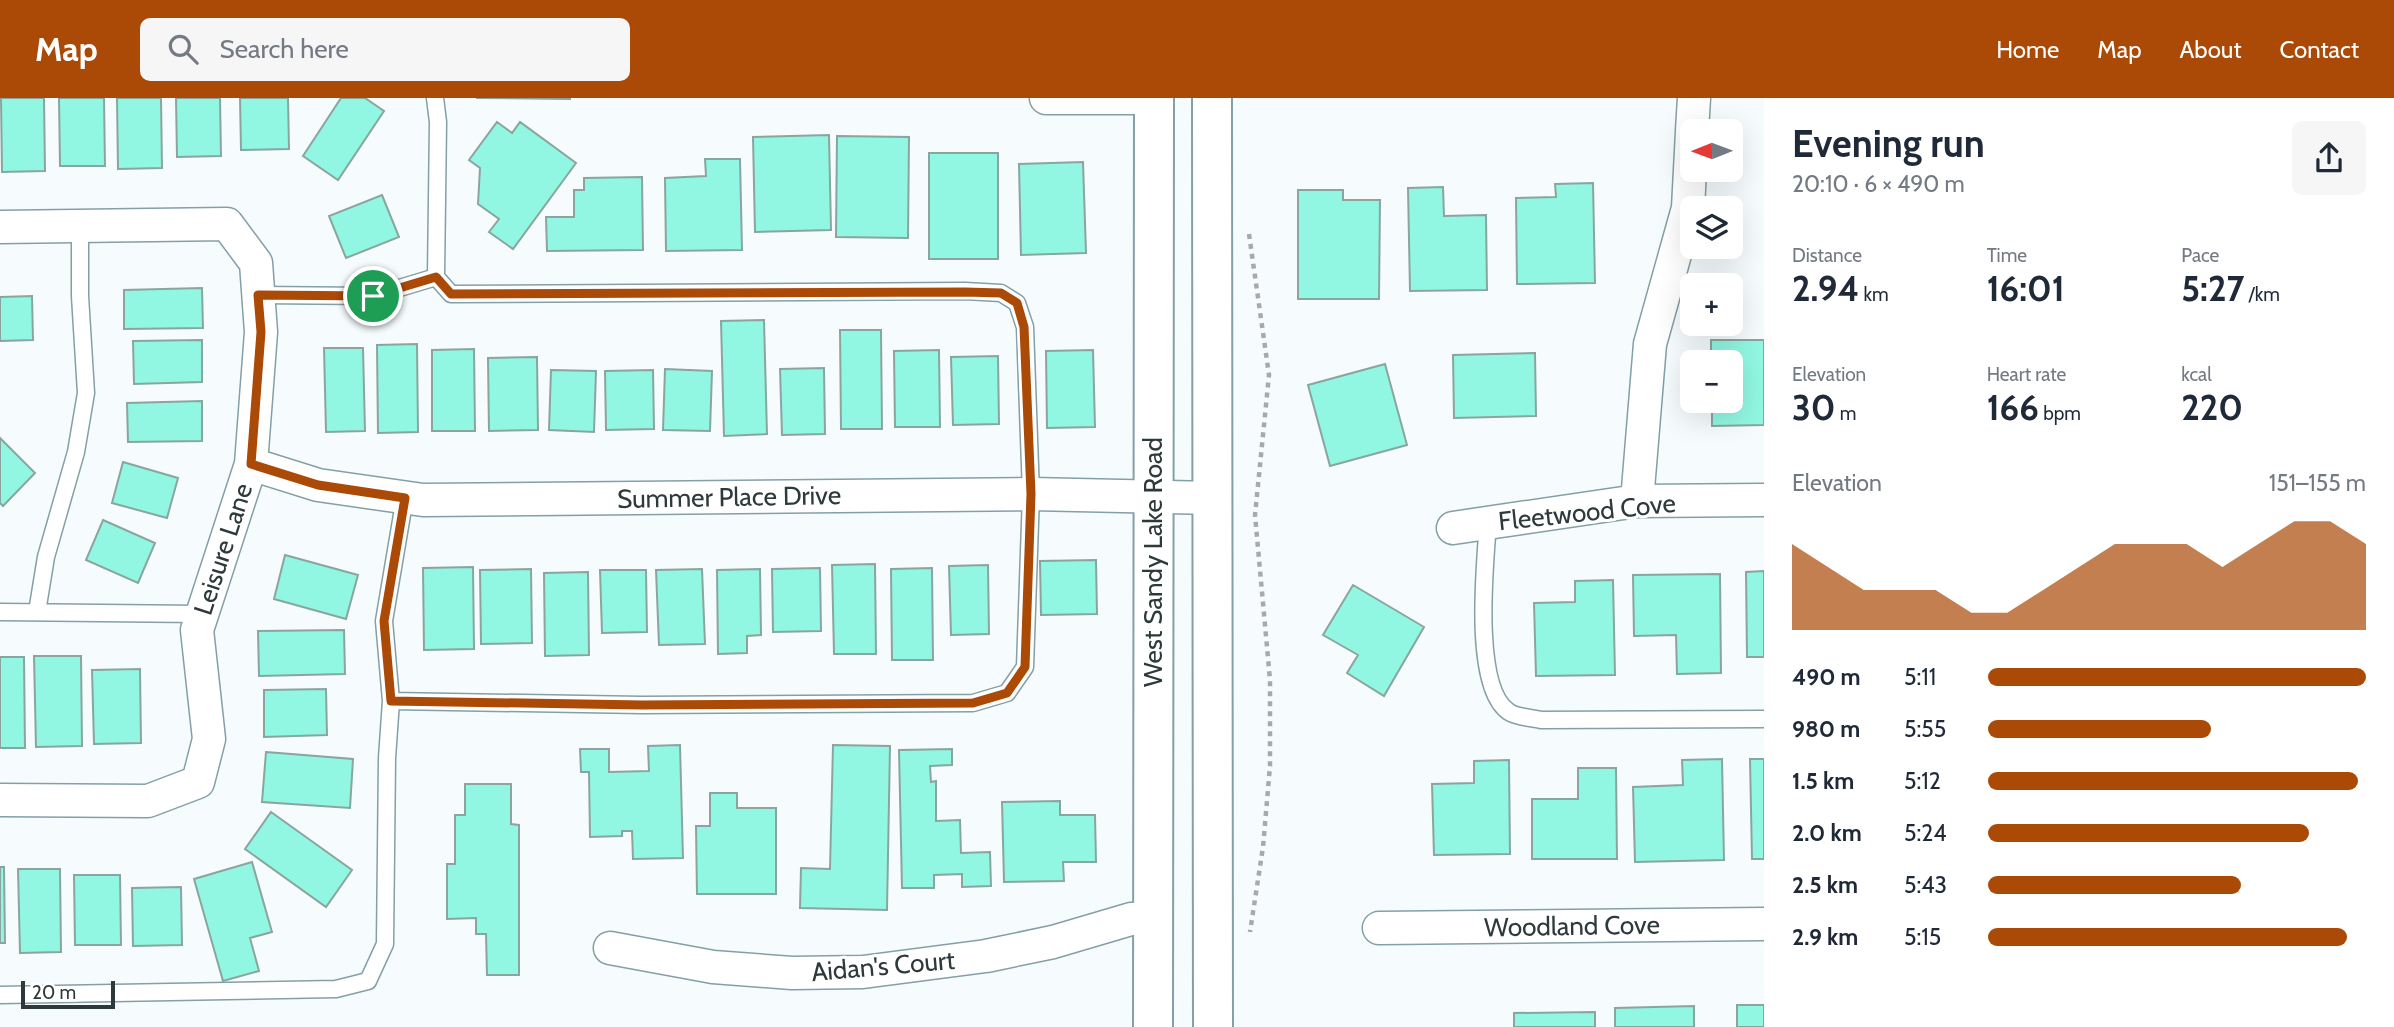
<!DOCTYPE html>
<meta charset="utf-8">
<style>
body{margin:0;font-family:Cabin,sans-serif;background:#f6f6f7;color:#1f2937;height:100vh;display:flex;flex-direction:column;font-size:26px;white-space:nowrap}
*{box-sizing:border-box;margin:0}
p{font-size:23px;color:#747a83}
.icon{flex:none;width:38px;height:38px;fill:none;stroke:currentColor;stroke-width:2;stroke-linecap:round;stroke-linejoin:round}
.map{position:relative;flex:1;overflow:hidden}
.sheet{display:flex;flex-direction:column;background:#fff;width:630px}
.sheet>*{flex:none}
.needle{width:46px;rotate:269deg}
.fabs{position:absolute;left:1680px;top:21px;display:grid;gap:14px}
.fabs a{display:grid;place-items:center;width:63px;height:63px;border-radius:10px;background:#fff;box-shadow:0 7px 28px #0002;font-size:35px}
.scale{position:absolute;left:21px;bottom:18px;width:94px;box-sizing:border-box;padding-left:7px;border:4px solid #2d393b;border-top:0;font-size:19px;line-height:24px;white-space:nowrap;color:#2d393b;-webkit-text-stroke:5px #fff;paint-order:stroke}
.pin{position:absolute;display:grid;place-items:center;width:60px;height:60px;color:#fff;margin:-30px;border:4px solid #fff;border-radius:50%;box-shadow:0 2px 7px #0007}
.round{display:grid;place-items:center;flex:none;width:74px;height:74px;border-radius:10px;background:#f6f6f7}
.headline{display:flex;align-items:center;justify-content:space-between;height:119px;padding:0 28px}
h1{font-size:38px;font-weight:700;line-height:52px}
.metrics{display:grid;grid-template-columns:repeat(3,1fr);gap:10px;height:119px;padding:7px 28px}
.metrics div{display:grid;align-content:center}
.metrics b{font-size:35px;font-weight:700}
.metrics small{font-size:19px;font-weight:400}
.metrics p{font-size:19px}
.chart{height:196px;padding:14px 28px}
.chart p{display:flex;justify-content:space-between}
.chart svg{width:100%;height:126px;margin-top:7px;fill:#ab4907;opacity:.7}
ul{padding:0 28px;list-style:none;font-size:23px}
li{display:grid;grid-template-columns:112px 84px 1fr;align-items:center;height:52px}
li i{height:18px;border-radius:9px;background:#ab4907}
header{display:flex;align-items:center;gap:42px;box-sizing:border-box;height:98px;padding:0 35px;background:#ab4907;color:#fff}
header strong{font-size:33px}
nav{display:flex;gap:38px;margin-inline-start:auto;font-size:24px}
.search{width:490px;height:63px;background:#f6f6f7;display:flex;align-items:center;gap:18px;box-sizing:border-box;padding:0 24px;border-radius:10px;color:#747a83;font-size:26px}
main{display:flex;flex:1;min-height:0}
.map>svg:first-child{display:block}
.building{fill:#91f7e2;stroke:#8aa59f;stroke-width:2}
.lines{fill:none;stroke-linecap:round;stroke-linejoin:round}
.service-casing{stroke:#849fa6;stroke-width:19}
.minor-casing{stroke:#849fa6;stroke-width:35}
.secondary-casing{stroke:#849fa6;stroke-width:42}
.path{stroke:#a3acad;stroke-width:4.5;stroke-dasharray:5 5;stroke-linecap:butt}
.service{stroke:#fff;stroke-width:16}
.minor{stroke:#fff;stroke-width:32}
.secondary{stroke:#fff;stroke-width:38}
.route-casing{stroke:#fff;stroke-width:14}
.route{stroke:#ab4907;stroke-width:9}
.labels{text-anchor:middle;stroke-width:6;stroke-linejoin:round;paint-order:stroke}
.street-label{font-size:26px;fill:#2d393b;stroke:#fff}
</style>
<header>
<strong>Map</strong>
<div class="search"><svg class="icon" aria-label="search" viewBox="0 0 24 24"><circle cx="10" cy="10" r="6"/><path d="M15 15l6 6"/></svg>Search here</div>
<nav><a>Home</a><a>Map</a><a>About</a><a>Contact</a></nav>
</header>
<main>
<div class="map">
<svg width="1764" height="929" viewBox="0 0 1764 929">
<rect width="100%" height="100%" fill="#f6fcfd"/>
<path class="building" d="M1 0H44L45 73 2 74Z
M59 0H104L105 68H60Z
M117 0H161L162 70 118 71Z
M176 0H220L221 58 177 59Z
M240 0H288L289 51 241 52Z
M341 0H365L384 13 338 82 303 58Z
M476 0H570V1Z
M497 24 512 35 520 24 576 65 513 151 489 134 499 121 478 106 480 70 469 62Z
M829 37 831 132 755 134 753 39Z
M837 38 909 39 908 140 836 139Z
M929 55H998V161H929Z
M705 61H740L742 152 666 153 665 80 706 78Z
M1083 64 1086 155 1021 157 1019 66Z
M642 79 643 152 547 153 546 119H574V92H584V80Z
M1593 85 1595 185 1517 186 1516 100 1556 99 1555 86Z
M1443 89 1444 118 1486 117 1487 192 1410 193 1408 90Z
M1298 92H1343V102H1380L1379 201H1298Z
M382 97 399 139 346 160 329 118Z
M202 190 203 230 124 231V192Z
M32 198 33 242 0 243V199Z
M764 222 767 336 724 338 721 223Z
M840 232H881L882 331H841Z
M202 242V284L134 286 133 243Z
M1711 242H1764V327L1712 328V303H1731V264H1711Z
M417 246 418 334 378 335 377 247Z
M324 250H363L365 333 326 334Z
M474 251 475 333H432V252Z
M939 252 940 329H895L894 253Z
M1093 252 1095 329 1047 330 1046 253Z
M1535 255 1536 318 1454 320 1453 257Z
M998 258 999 326 953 327 951 259Z
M537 259 538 332 489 333 488 260Z
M1385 266 1407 347 1330 368 1308 287Z
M824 270 825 336 782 337 780 271Z
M665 271 712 273 710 333 663 332Z
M551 272 596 273 594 334 549 332Z
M653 272 654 331 606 332 605 273Z
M202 303V343L128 344 127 305Z
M0 340 35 375 3 408 0 405Z
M123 364 178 380 167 420 112 405Z
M103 422 155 445 138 485 86 462Z
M285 457 358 477 346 521 274 501Z
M1096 462 1097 516 1041 517 1040 463Z
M875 466 876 556H834L832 467Z
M988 467 989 536 951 537 949 468Z
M473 469 474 551 424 552 423 470Z
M820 470 821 533 773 534 772 471Z
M932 470 933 562H892L891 471Z
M531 471 532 545 481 546 480 472Z
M702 471 705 546 659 547 656 472Z
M760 471 761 537 747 538V555L718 556 717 472Z
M600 472H646L647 534 602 535Z
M1764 473V559H1747L1746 474Z
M588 474 589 557 545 558 544 475Z
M1720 476 1721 575 1677 576 1676 537 1634 538 1633 477Z
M1613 482 1615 577 1536 578 1534 505 1575 504V483Z
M1353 487 1424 529 1384 598 1347 575 1358 557 1323 537Z
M344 532 345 576 259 578 258 533Z
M34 558H81L82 648 36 649Z
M0 559H24L25 650H0Z
M140 571 141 645 94 646 92 572Z
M326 591 327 637 264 639V592Z
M680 647 683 760 633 761 632 733H622V738L590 739 589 674H581L580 651H609V674L649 673 648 648Z
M833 647 890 648 887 812 800 810 801 770 830 771Z
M952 651V667L930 668 931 684 936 683V723L960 722 961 755 990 754 991 788 962 789V776L934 777V790H902L899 652Z
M266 654 353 661 350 710 262 704Z
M1722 661 1724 762 1635 764 1633 689 1683 687 1682 662Z
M1750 661H1764V761H1752Z
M1509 662 1510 756 1434 757 1432 686 1474 685V663Z
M1578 670H1616L1617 761H1532V701H1578Z
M465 686H511V726L519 727V877H487L486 836H476V820L447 821V766H455V717H465Z
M710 695H737V710H776V796H697L696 728H710Z
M1060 703V717H1095L1096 764H1063L1064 783 1004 784 1002 704Z
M271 714 352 772 326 809 245 751Z
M252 764 272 834 250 840 259 873 223 883 194 781Z
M0 769H4L5 845H0Z
M18 771H60L61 854 20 855Z
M74 777H120L121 847H75Z
M181 789 182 847 133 848 132 790Z
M1737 907H1764V929H1737Z
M1694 908V929H1615V910Z
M1595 914V929H1514V915Z"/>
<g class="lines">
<g class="service-casing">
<path id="service" d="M258 197 373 198 436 179
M1488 425C1485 466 1472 590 1509 614 1516 619 1532 620 1541 622L1764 621
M0 514 201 516
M37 514 46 459 76 354 86 295 80 198V127
M391 603 642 607 973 605 1007 595 1025 569 1031 396 1025 229 1017 205 1001 195 965 193 451 196 436 179 438 24 435 0
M0 897 336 891 368 883 385 846 387 660 391 603 384 523 405 399"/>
</g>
<g class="minor-casing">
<path id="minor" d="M1046 0H1144
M1692 33 1694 0
M0 129 227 126 256 165 261 234 251 366 197 532 209 641 198 684 148 703 0 702
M251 366 318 387 423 402 1031 396 1213 400
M1637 403 1650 246 1688 110 1692 34
M1453 430 1637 403 1764 402
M1379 830 1764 826
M610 850 713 869 792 875 863 874 986 858 1053 844 1131 821 1153 820"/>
</g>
<g class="secondary-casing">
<path id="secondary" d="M1212 0 1213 929
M1153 929 1154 0"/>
</g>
<path class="path" d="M1249 136 1269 277 1255 417 1270 582V668L1263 749 1250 834"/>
<use href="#service" class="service"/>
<use href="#minor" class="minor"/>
<use href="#secondary" class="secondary"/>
</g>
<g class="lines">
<g class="route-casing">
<path id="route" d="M436 179 451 196 965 194 1001 195 1017 205 1024 229 1031 396 1025 569 1007 595 973 605 642 607 391 603 384 523 405 400 318 387 251 366 261 234 258 197 373 198Z"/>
</g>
<use href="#route" class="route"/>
</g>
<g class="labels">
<g class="street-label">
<text transform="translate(729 399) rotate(-1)" y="9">Summer Place Drive</text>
<text transform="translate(1587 414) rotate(-6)" y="9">Fleetwood Cove</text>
<text transform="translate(223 451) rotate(-72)" y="9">Leisure Lane</text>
<text transform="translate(1153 464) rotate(-90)" y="9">West Sandy Lake Road</text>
<text transform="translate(1572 828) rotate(-1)" y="9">Woodland Cove</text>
<text transform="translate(883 868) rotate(-5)" y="9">Aidan's Court</text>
</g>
</g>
</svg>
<div class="fabs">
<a><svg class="needle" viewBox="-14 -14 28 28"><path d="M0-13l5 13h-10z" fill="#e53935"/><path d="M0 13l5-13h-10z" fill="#747a83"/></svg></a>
<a><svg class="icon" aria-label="layers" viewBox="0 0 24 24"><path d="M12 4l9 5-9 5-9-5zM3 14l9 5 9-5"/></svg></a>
<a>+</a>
<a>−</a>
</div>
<div class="scale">20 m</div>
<div class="pin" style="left:373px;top:198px;background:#1e9e55"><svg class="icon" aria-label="arrive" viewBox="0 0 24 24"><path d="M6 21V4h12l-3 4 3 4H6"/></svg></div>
</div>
<section class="sheet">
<div class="headline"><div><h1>Evening run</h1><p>20:10 · 6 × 490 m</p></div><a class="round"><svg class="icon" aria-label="share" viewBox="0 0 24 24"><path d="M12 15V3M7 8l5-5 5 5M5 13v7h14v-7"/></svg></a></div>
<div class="metrics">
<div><p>Distance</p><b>2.94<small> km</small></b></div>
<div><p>Time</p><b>16:01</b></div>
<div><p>Pace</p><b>5:27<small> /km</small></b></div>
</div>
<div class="metrics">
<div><p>Elevation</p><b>30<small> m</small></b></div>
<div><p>Heart rate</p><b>166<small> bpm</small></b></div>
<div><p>kcal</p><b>220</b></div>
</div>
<div class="chart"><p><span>Elevation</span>151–155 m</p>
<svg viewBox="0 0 160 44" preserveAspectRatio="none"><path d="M0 44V14L10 22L20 30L30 30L40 30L50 38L60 38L70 30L80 22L90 14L100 14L110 14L120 22L130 14L140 6L150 6L160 14V44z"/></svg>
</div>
<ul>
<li><b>490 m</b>5:11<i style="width:100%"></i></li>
<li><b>980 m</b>5:55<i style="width:59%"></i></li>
<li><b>1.5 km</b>5:12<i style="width:98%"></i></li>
<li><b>2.0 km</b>5:24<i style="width:85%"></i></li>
<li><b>2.5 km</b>5:43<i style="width:67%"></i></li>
<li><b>2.9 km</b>5:15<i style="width:95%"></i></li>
</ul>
</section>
</main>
